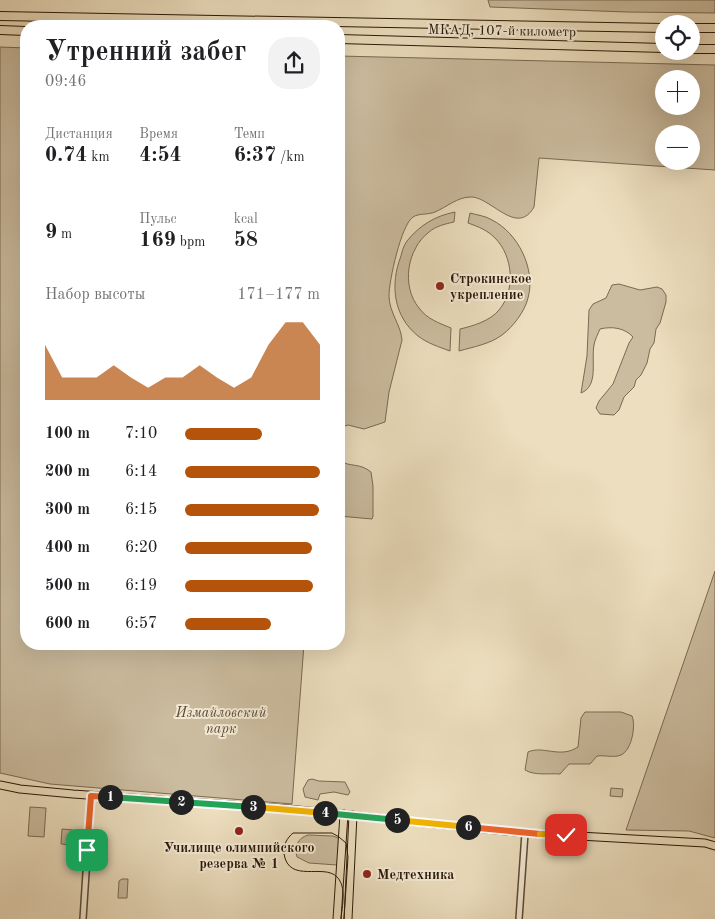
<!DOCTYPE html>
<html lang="ru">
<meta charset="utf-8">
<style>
body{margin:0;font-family:"Old Standard TT",serif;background:#f2f2f2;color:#202124;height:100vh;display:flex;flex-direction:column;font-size:19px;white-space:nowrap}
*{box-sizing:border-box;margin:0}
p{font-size:16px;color:#757577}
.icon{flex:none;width:28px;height:28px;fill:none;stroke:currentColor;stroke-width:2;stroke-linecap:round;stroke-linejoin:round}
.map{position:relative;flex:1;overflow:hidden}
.side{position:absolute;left:20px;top:20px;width:325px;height:630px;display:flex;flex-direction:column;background:#fff;border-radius:20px;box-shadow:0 5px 20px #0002}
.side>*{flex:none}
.buttons{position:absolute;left:655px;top:15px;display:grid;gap:10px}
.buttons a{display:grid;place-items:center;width:45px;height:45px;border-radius:50%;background:#fff;box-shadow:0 5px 20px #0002;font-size:25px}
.pin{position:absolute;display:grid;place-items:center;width:42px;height:42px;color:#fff;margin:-21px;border-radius:10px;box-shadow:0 2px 8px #0006}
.km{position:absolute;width:25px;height:25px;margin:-12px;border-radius:50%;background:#222;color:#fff;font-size:14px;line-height:25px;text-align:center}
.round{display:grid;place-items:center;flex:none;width:52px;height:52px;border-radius:20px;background:#f2f2f2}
.summary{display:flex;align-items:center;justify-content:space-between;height:85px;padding:0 25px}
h1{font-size:28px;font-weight:700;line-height:38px}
.metrics{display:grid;grid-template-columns:repeat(3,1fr);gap:8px;height:85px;padding:5px 25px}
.metrics div{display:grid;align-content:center}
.metrics b{font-size:21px;font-weight:700}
.metrics small{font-size:14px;font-weight:400}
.metrics p{font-size:14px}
.chart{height:140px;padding:10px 25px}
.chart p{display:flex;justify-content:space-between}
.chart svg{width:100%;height:90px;margin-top:5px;fill:#b45309;opacity:.7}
ul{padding:0 25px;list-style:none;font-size:16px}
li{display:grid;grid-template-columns:80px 60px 1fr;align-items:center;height:38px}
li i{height:12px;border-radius:6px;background:#b45309}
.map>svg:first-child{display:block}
.green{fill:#cbbc9f;stroke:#7a6a52;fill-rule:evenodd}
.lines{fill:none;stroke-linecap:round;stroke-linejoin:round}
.minor-casing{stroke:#5a4934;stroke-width:8}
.major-casing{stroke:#2a1706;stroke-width:9}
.highway-casing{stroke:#2a1706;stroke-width:10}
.minor{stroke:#f3ead5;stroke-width:5}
.major{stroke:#ecdebe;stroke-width:7}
.highway{stroke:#ecdebe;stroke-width:8}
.tram{stroke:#2a1706;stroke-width:1}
.split-1-casing{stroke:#fff;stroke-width:10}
.split-2-casing{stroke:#fff;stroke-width:10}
.split-3-casing{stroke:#fff;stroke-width:10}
.split-4-casing{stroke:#fff;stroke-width:10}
.split-5-casing{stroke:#fff;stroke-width:10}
.split-6-casing{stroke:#fff;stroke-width:10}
.split-7-casing{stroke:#fff;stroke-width:10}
.split-8-casing{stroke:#fff;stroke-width:10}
.split-1{stroke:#f0652b;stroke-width:6}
.split-2{stroke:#22a559;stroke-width:6}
.split-3{stroke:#22a559;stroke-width:6}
.split-4{stroke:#f5b400;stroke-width:6}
.split-5{stroke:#22a559;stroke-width:6}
.split-6{stroke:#f5b400;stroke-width:6}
.split-7{stroke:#f0652b;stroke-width:6}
.split-8{stroke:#f5b400;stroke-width:6}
.poi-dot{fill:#8f2418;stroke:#f3ead5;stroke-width:2}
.labels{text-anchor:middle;stroke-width:4;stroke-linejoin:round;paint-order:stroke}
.street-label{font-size:14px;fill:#2a1706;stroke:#f3ead5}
.poi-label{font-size:14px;font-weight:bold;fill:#2a1706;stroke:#f3ead5;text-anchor:start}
.park-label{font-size:14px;font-style:italic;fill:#5a4934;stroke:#f3ead5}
</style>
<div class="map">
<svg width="715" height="919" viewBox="0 0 715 919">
<rect width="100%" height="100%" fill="#ecdebe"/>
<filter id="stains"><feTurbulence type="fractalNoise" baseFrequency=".004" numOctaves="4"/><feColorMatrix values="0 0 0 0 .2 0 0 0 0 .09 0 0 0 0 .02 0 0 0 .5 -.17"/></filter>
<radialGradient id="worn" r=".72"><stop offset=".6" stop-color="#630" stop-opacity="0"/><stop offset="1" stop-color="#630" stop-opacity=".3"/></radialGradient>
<path class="green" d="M488 0H715V13L627 12 490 7Z
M0 47 26 48V644H304L292 804 50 784 0 773Z
M339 56 715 65V170L539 158 534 207C517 237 491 197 471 197 457 197 447 207 435 212 428 215 419 213 413 217 401 225 389 281 389 296 389 312 401 325 402 340L389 392 385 422 364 429 348 425 339 428ZM664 79H691V106H664ZM664 134H691V161H664Z
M455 212 454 222C445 224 436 226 429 232 407 249 401 286 419 308 427 319 439 323 451 328L450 351C439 347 427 343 418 336 393 316 390 284 401 256 402 251 404 245 407 241 420 225 435 216 455 212Z
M470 213C477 215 486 216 492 220 518 233 536 269 528 298 525 311 513 327 502 335 490 344 473 347 459 351L460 329C473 326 490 321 499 310 516 290 513 256 495 238 487 230 479 227 468 223Z
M619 284 640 290 657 287 662 289 666 295V302L660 323 656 329 654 343 650 349 647 363 641 375 636 380 634 387 624 397 619 410 614 415 600 414 596 408 599 401 613 384 629 343 633 337C625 328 612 326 600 329 598 334 595 339 594 345 591 361 599 386 581 393L587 356 589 310 593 304 606 298 612 285Z
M339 461C351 467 360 463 371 472L373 486V516L372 519 339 516Z
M715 571V838L689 831 626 830Z
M585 712H621L632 716C636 725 632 750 621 755 614 758 605 755 597 756L590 764H569L560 774C549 773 535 776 525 770L528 752C543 745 560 759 578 747L581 718Z
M312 779 319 781 345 782 350 792 348 795 334 792 320 794 318 800 305 797 303 789 308 780Z
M611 788 623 789 622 797 610 796Z
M30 807 46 808 44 837 28 836Z
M62 829 73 830 72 845 61 844Z
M308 835 333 836 338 838 340 840 337 865 309 863 297 857C294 846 298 838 308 835Z
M122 879H128L127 898H118L119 881Z"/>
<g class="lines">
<g class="minor-casing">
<path id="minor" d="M83 919 91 796
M519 919 525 833"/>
</g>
<g class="major-casing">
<path id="major" d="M0 785 20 789 73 794 288 809 525 833 705 843 715 846
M337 919 344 814
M348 919 353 815"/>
</g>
<g class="highway-casing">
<path id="highway" d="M0 16 664 28
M691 28H715
M0 30 26 31
M339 39 664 48
M691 49H715"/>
</g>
<use href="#minor" class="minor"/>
<use href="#major" class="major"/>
<use href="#highway" class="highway"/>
<path class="tram" d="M341 919C342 906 347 887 337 877 324 863 289 884 284 854 283 845 287 838 293 833H332L339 837 346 843 348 857 344 919"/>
</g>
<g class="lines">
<g class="split-1-casing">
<path id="split-1" d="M87 850 91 796 110 797"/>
</g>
<g class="split-2-casing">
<path id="split-2" d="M110 797 181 802"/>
</g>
<g class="split-3-casing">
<path id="split-3" d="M181 802 253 807"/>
</g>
<g class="split-4-casing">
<path id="split-4" d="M253 807 325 813"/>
</g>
<g class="split-5-casing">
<path id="split-5" d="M325 813 397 820"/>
</g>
<g class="split-6-casing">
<path id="split-6" d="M397 820 468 827"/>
</g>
<g class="split-7-casing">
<path id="split-7" d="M468 827 540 834"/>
</g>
<g class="split-8-casing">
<path id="split-8" d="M540 834 566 835"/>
</g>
<use href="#split-1" class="split-1"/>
<use href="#split-2" class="split-2"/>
<use href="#split-3" class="split-3"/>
<use href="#split-4" class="split-4"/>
<use href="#split-5" class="split-5"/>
<use href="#split-6" class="split-6"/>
<use href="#split-7" class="split-7"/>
<use href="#split-8" class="split-8"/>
</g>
<g class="poi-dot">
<circle cx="440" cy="286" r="5"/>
<circle cx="239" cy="831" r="5"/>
<circle cx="367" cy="874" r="5"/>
</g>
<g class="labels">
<g class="street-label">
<text transform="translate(502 30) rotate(1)" y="5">МКАД, 107-й километр</text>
</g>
<g class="poi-label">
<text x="450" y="283">Строкинское<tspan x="450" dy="16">укрепление</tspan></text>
<text x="239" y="852" text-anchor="middle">Училище олимпийского<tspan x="239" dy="16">резерва № 1</tspan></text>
<text x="377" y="879">Медтехника</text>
</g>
<g class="park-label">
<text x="221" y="717">Измайловский<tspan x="221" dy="16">парк</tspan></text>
</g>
</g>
<rect width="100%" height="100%" filter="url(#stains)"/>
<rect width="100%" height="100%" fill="url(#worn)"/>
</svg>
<div class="buttons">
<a><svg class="icon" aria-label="locate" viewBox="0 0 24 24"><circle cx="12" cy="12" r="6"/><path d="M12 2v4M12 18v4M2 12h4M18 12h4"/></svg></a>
<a>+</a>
<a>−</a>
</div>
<div class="pin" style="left:87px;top:850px;background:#1e9e55"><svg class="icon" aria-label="arrive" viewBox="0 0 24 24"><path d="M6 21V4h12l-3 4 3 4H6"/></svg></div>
<div class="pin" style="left:566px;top:835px;background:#d93025"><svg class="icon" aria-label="check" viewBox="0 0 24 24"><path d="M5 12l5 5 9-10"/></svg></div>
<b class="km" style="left:110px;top:797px">1</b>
<b class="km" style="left:181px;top:802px">2</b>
<b class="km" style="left:253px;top:807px">3</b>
<b class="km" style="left:325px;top:813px">4</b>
<b class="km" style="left:397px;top:820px">5</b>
<b class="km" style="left:468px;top:827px">6</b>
<section class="side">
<div class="summary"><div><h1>Утренний забег</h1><p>09:46</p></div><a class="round"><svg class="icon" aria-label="share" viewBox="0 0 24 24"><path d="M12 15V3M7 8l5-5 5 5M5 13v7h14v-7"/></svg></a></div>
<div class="metrics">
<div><p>Дистанция</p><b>0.74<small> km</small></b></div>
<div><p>Время</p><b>4:54</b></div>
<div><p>Темп</p><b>6:37<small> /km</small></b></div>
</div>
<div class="metrics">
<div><b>9<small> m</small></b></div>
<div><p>Пульс</p><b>169<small> bpm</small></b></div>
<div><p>kcal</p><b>58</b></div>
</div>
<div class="chart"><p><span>Набор высоты</span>171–177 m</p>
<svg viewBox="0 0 160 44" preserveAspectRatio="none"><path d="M0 44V17L10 33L20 33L30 33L40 27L50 33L60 38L70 33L80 33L90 27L100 33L110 38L120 33L130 17L140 6L150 6L160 17V44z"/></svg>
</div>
<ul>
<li><b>100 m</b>7:10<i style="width:57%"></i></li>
<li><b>200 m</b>6:14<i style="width:100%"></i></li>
<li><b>300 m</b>6:15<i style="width:99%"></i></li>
<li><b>400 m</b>6:20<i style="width:94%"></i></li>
<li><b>500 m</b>6:19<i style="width:95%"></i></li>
<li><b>600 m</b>6:57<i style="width:64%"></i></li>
</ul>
</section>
</div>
